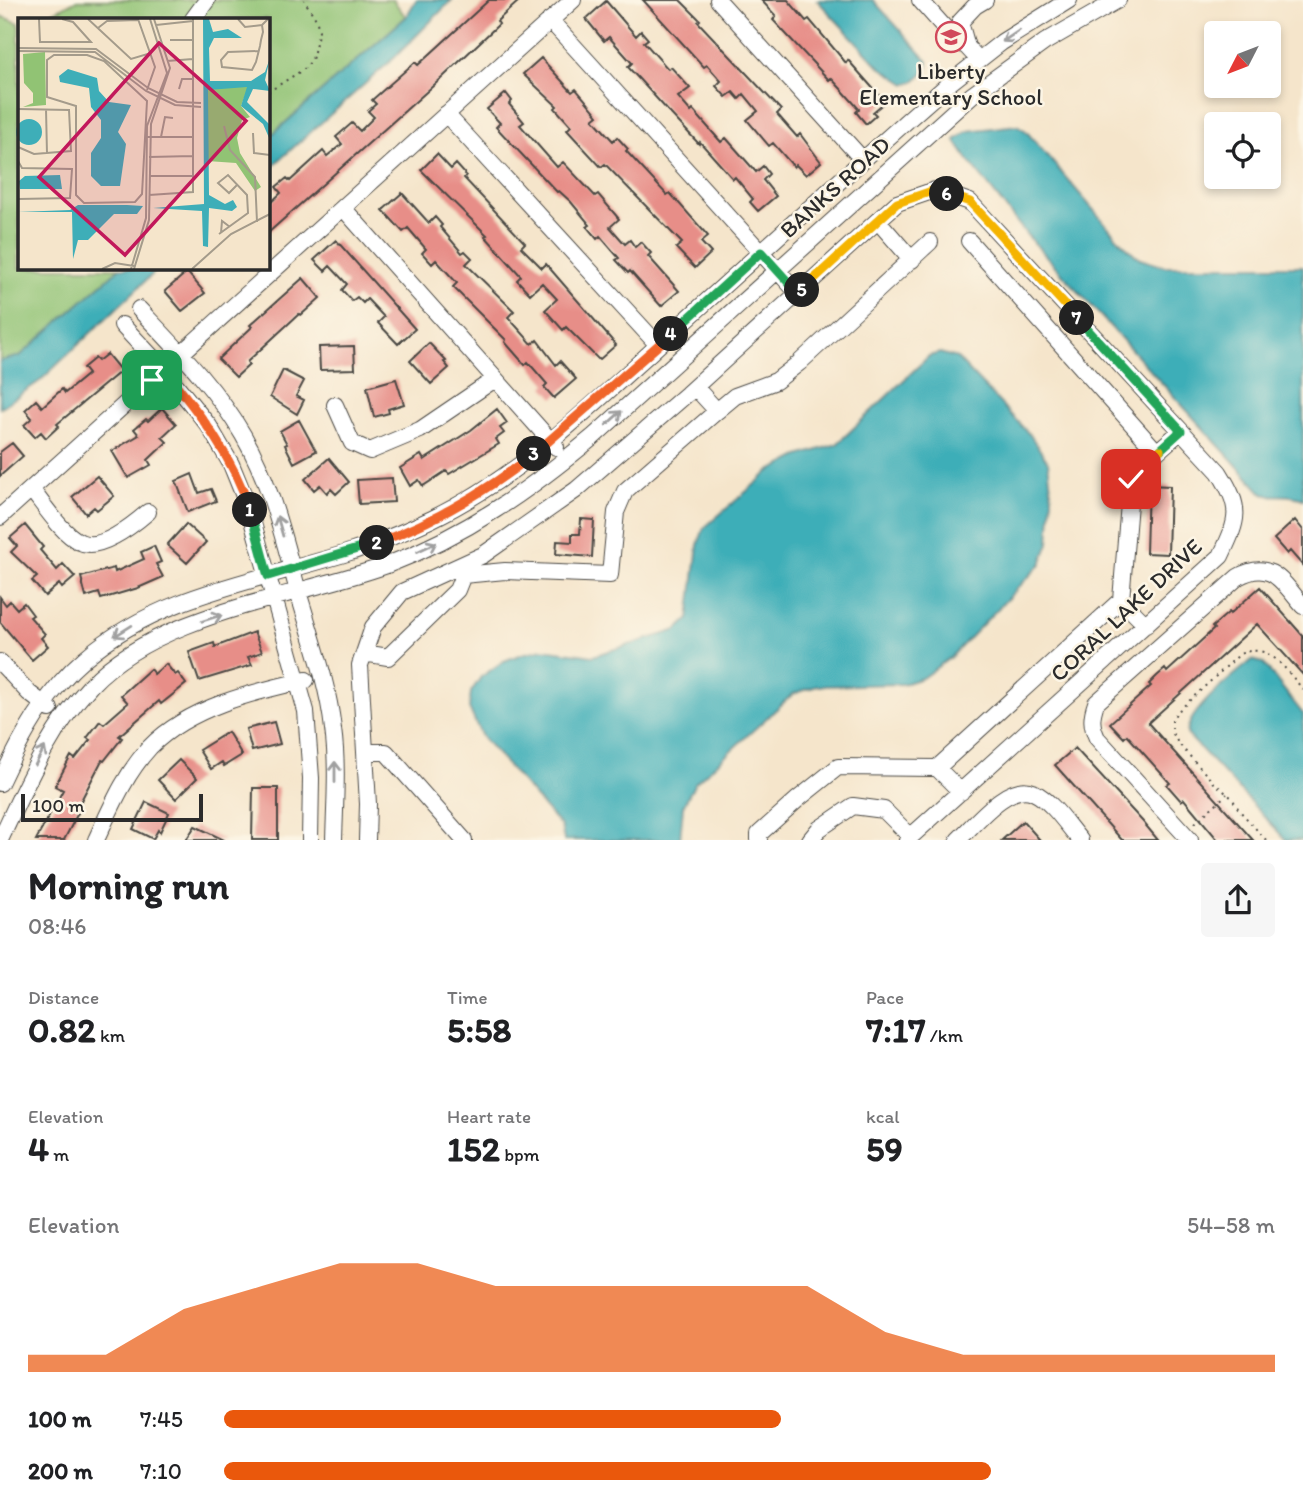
<!DOCTYPE html>
<meta charset="utf-8">
<style>
body{margin:0;font-family:Itim,sans-serif;background:#f6f6f6;color:#202124;height:100vh;display:flex;flex-direction:column;font-size:26px;white-space:nowrap}
*{box-sizing:border-box;margin:0}
p{font-size:23px;color:#757577}
.icon{flex:none;width:38px;height:38px;fill:none;stroke:currentColor;stroke-width:2;stroke-linecap:round;stroke-linejoin:round}
.map{position:relative;height:840px;overflow:hidden}
.sheet{display:flex;flex-direction:column;background:#fff;flex:1}
.sheet>*{flex:none}
.needle{width:46px;rotate:228deg}
.fabs{position:absolute;left:1204px;top:21px;display:grid;gap:14px}
.fabs a{display:grid;place-items:center;width:77px;height:77px;border-radius:7px;background:#fff;box-shadow:0 4px 10px #0003;font-size:35px}
.scale{position:absolute;left:21px;bottom:18px;width:182px;box-sizing:border-box;padding-left:7px;border:4px solid #2b2b2b;border-top:0;font-size:19px;line-height:24px;white-space:nowrap;color:#2b2b2b;-webkit-text-stroke:5px #fcf5e5;paint-order:stroke}
.pin{position:absolute;display:grid;place-items:center;width:60px;height:60px;color:#fff;margin:-30px;border-radius:14px;box-shadow:0 4px 10px #0006}
.km{position:absolute;width:35px;height:35px;margin:-18px;border-radius:50%;background:#222;color:#fff;font-size:19px;line-height:35px;text-align:center}
.round{display:grid;place-items:center;flex:none;width:74px;height:74px;border-radius:7px;background:#f6f6f6}
.summary{display:flex;align-items:center;justify-content:space-between;height:119px;padding:0 28px}
h1{font-size:38px;font-weight:800;line-height:52px}
.stats{display:grid;grid-template-columns:repeat(3,1fr);gap:10px;height:119px;padding:7px 28px}
.stats div{display:grid;align-content:center}
.stats b{font-size:35px;font-weight:800}
.stats small{font-size:19px;font-weight:400}
.stats p{font-size:19px}
.chart{height:196px;padding:14px 28px}
.chart p{display:flex;justify-content:space-between}
.chart svg{width:100%;height:126px;margin-top:7px;fill:#ea580c;opacity:.7}
ul{padding:0 28px;list-style:none;font-size:23px}
li{display:grid;grid-template-columns:112px 84px 1fr;align-items:center;height:52px}
li i{height:18px;border-radius:9px;background:#ea580c}
.map>svg:first-child{display:block}
.green{fill:#91c374;stroke:#5e7750;stroke-width:2}
.water{fill:#3eaeb8;stroke:#346c72;stroke-width:2}
.building{fill:#e78e88}
.lines{fill:none;stroke-linecap:round;stroke-linejoin:round}
.minor-casing{stroke:#494743;stroke-width:18}
.path{stroke:#494743;stroke-width:2;stroke-dasharray:2 5;stroke-linecap:butt}
.minor{stroke:#fff;stroke-width:16}
.oneway{stroke:#a0a0a0}
.split-1-casing{stroke:#fff;stroke-width:14}
.split-2-casing{stroke:#fff;stroke-width:14}
.split-3-casing{stroke:#fff;stroke-width:14}
.split-4-casing{stroke:#fff;stroke-width:14}
.split-5-casing{stroke:#fff;stroke-width:14}
.split-6-casing{stroke:#fff;stroke-width:14}
.split-7-casing{stroke:#fff;stroke-width:14}
.split-8-casing{stroke:#fff;stroke-width:14}
.split-9-casing{stroke:#fff;stroke-width:14}
.split-1{stroke:#f0652b;stroke-width:9}
.split-2{stroke:#22a559;stroke-width:9}
.split-3{stroke:#f0652b;stroke-width:9}
.split-4{stroke:#f0652b;stroke-width:9}
.split-5{stroke:#22a559;stroke-width:9}
.split-6{stroke:#f5b400;stroke-width:9}
.split-7{stroke:#f5b400;stroke-width:9}
.split-8{stroke:#22a559;stroke-width:9}
.split-9{stroke:#f5b400;stroke-width:9}
.labels{text-anchor:middle;stroke-width:5;stroke-linejoin:round;paint-order:stroke}
.poi-label{font-size:23px;fill:#2b2b2b;stroke:#fcf5e5}
.street-label{font-size:23px;fill:#2b2b2b;stroke:#fcf5e5}
.inset-road{fill:none;stroke:#a49b8b;stroke-width:2}
.view{fill:#c2185b;fill-opacity:0.15;stroke:#c2185b;stroke-width:3.5}
.inset-edge{fill:none;stroke:#2b2b2b;stroke-width:3.5}
</style>
<div class="map">
<svg width="1303" height="840" viewBox="0 0 1303 840">
<rect width="100%" height="100%" fill="#fcf5e5"/>
<filter id="ink" filterUnits="userSpaceOnUse"><feTurbulence type="fractalNoise" baseFrequency=".0143" numOctaves="2"/><feDisplacementMap in="SourceGraphic" scale="14" xChannelSelector="R" yChannelSelector="G"/><feConvolveMatrix kernelMatrix="1 2 1 2 8 2 1 2 1" color-interpolation-filters="sRGB"/></filter>
<filter id="wash" filterUnits="userSpaceOnUse"><feTurbulence type="fractalNoise" baseFrequency=".00686" numOctaves="4" result="noise"/><feDisplacementMap in="SourceGraphic" scale="28" xChannelSelector="R" yChannelSelector="G"/><feGaussianBlur stdDeviation="1.57" result="paint"/><feColorMatrix in="noise" values="0 0 0 0 0 0 0 0 0 0 0 0 0 0 0 0 0 1.4 0 .05"/><feComposite in="paint" operator="in"/></filter>
<g filter="url(#wash)">
<rect width="100%" height="100%" fill="#f5e5cb"/>
<path class="green" d="M77 0H393L406 17 268 138V19H31L52 13Z
M0 16 19 23V268H120L5 369 0 363Z"/>
<path class="water" d="M416 0H452L394 58 268 170V138L406 17Z
M817 0H873L928 61 927 69 915 81 906 84 880 67Z
M1017 125 1026 131 1120 241 1140 259 1164 266H1303V499C1286 492 1277 498 1263 494L1027 235 966 157 955 140 968 131Z
M120 268H159L40 381 0 408V361L20 356Z
M940 353 957 358 1030 435 1048 462 1052 498 1049 543 1041 564 951 657 922 678 903 684 817 686 793 694 695 783 683 806 680 840H564L561 826 482 737 469 708 471 692 481 677 504 661 522 654 543 649 593 656 677 630 689 619 698 545 704 528 770 471 799 456 837 444 929 356Z
M1252 660 1263 663 1303 714V840H1286L1187 734C1187 710 1234 676 1252 660Z"/>
<g id="blocks">
<path class="building" d="M489 0H520L497 21 499 24 443 77 268 233V205L281 193 276 187 287 178 290 181 323 151 327 156 342 144 336 137 352 123 360 131 374 117 368 111 376 104 372 100 415 62 418 65Z
M643 0H680L700 20 698 22 781 110 777 114 797 137 800 134 821 162 806 175 796 165 794 167 773 143 769 146 747 120 758 111 744 94 739 99 733 92 726 97 716 86 721 81 707 65 704 67Z
M761 0H788L806 21 809 19 846 63 848 60 885 102 873 112 876 115 866 124 856 112 859 109 843 91 831 78 829 80 773 20 776 16Z
M606 1 636 36 641 31 648 39 644 42 668 69 671 67 690 88 678 97 691 112 693 110 721 142 726 138 756 172 763 166 769 174 763 180 776 196 758 211 750 202 753 199 735 177 733 179 700 142 699 144 669 112 628 67 632 63 609 37 604 41 586 19Z
M541 58 572 92 576 89 598 115 593 119 613 141 617 137 628 149 626 151 667 195 670 193 708 236 701 242 711 253 695 268 676 248 682 243 605 164 601 167 567 130 571 126 555 108 557 106 523 74Z
M506 93 512 101 509 104 524 122 520 125 557 167 563 162 595 196 598 194 619 219 610 227 625 244 630 240 635 247 641 242 651 253 648 256 679 291 661 306 630 271 628 273 616 260 619 258 600 236 597 239 587 227 590 225 571 202 559 191 557 192 496 127 500 123 487 109Z
M437 154 451 169 456 164 466 175 464 178 525 243 521 247 542 268 546 264 616 345 599 360 566 327 563 330 545 310 557 299 542 283 530 294 517 280 521 276 485 236 487 235 421 170Z
M402 193 429 223 435 217 442 225 440 227 462 253 465 251 472 258 466 264 514 311 508 317 532 344 537 340 556 365 560 361 576 379 554 398 544 387 547 384 528 362 525 365 505 342 506 340 453 287 457 283 436 260 432 264 422 253 426 249 408 228 403 232 383 210Z
M336 240 415 329 398 344 378 323 384 317 367 299 363 303 357 297 352 301 342 290 347 284 330 266 325 271 314 260Z
M187 272 205 293 182 311 165 291Z
M303 278 320 298 301 315 299 314 247 362 249 365 236 377 218 359 252 327 250 325Z
M429 343 446 361 444 362 449 368 431 384 410 361Z
M354 346 355 369 320 370 319 347Z
M107 354 121 371 57 424 59 426 46 438 41 432 35 437 24 425 32 418 25 410 36 400 42 407 62 389 65 393 88 374 83 368 95 358 98 361Z
M283 370 304 381 296 396 304 400 297 414 270 397Z
M396 379 404 404 388 409 389 413 374 417 367 387Z
M162 408 176 424 162 437 167 442 148 460 151 465 128 478 112 451 139 435 134 429 146 419 148 421Z
M497 409 507 423 500 428 504 433 496 439 499 444 449 474 446 471 423 486 419 480 410 486 400 468 421 455 424 460 471 430Z
M299 420 316 451 294 463 285 445 287 444 280 431Z
M12 443 23 456 0 476V452Z
M329 458 349 482 336 494 331 489 327 493 320 485 314 490 305 479Z
M192 474 199 493 211 489 216 501 188 512 176 481Z
M97 476 114 496 97 510 94 507 86 514 72 497Z
M392 478 394 502 359 504 357 480Z
M1148 485 1170 486 1168 554 1146 553Z
M581 519 594 520 592 557 556 554 557 541 572 542V534H580Z
M1295 520 1303 530V566L1290 551 1287 554 1274 539Z
M186 524 206 542 187 563 167 545Z
M25 525 43 547 40 550 57 570 63 564 75 577 62 588 59 584 45 596 32 581 37 577 11 552 17 546 10 538Z
M154 546 161 562 156 564 163 577 138 588 101 599 99 593 86 597 81 577 114 568 115 572 144 559 141 552Z
M1260 587 1303 636V675L1257 624 1148 723 1253 840H1218L1184 799 1181 801 1167 785 1170 783 1127 735 1124 738 1110 723 1151 686 1149 684 1157 676 1165 669 1167 672 1214 629 1212 627 1229 612 1230 614Z
M0 597 6 605 10 601 17 609 24 603 33 615 30 617 45 634 41 638 48 646 32 660 0 622Z
M254 632 262 652 248 657 252 665 199 681 189 652 214 643 215 647Z
M166 664 175 675 178 673 186 684 161 704 159 701 119 736 122 738 104 761 102 760 76 810 79 811 64 840H36L63 790 55 786 71 756 75 759 90 740 87 738 100 721 104 724 128 703 121 695 150 669 154 674Z
M274 722 280 744 252 751 246 729Z
M228 732 242 755 224 766 222 762 211 769 199 750Z
M1075 748 1143 822 1158 840H1122L1055 765Z
M179 760 197 778 176 799 158 780Z
M253 788H278V840H252Z
M146 802 169 813 160 832 158 830 153 839 133 829Z
M1023 821 1040 840H1002Z
M195 826 224 840H186Z"/>
</g>
</g>
<g filter="url(#ink)">
<use href="#blocks" fill-opacity="0" stroke="#494743" stroke-width="2"/>
<g class="lines">
<g class="minor-casing">
<path id="minor" d="M718 0 863 160
M920 0 953 37 967 47 979 60
M193 19 207 0
M550 20 798 293
M967 47 960 22 975 6 985 0
M446 114 658 345
M344 209 556 447
M878 221 912 260
M969 241 1157 452
M139 309C177 349 216 388 243 435 272 485 284 541 299 595 312 639 328 684 333 729 338 765 335 803 334 840
M122 325 163 369 209 426 231 464 248 506 306 711 311 778 310 840
M695 387 717 411 735 396 776 381 799 363 930 242
M335 405 352 443 370 451 420 430 495 379
M31 489C44 505 62 534 80 542 100 552 134 524 148 512
M0 517 573 0
M459 567 463 575 505 571 610 575 616 512 625 491 717 411
M1121 600 1146 625
M364 653 388 657 457 590 463 575
M0 662 29 693 50 709
M365 752H386L464 840
M937 768 1121 600 1131 479 1144 463 1181 431
M0 783C21 738 46 691 85 658 158 595 257 581 347 553 376 544 404 532 432 519 525 474 600 398 675 330 767 247 858 163 951 82L1002 42 1069 0
M0 840C26 785 49 730 91 685 160 612 295 598 387 565 464 536 531 489 593 437L972 95 1045 42 1118 0
M96 840C111 808 125 774 150 747 189 707 253 692 306 680
M367 840 368 804 360 665 373 627 402 592 483 555 576 490 687 394 897 203 935 190 970 202 1219 472C1242 509 1239 518 1221 556L907 840
M759 840V834L798 799 838 767 937 768 961 792
M810 840 819 829 853 806 884 810 911 837
M958 840C975 824 1009 781 1033 792 1052 801 1067 825 1080 840
M1190 840 1097 738C1091 725 1091 717 1096 703L1238 577C1271 558 1283 583 1303 606"/>
</g>
<path class="path" d="M268 92 304 69 312 60 319 30 316 19 304 0
M1195 823 1227 794
M1266 840 1239 810 1232 798 1213 782 1178 743 1172 732V721L1176 713 1240 654C1270 641 1284 669 1303 689"/>
<use href="#minor" class="minor"/>
</g>
<defs><path id="oneway-shaft" d="M-6 0H5M1.5-3L5.5 0L1.5 3" fill="none" stroke-width="1.6" stroke-linecap="round" stroke-linejoin="round" transform="scale(1.75)"/></defs>
<g class="oneway">
<use href="#oneway-shaft" transform="translate(1011 36) rotate(146)"/>
<use href="#oneway-shaft" transform="translate(614 418) rotate(-42)"/>
<use href="#oneway-shaft" transform="translate(280 526) rotate(-106)"/>
<use href="#oneway-shaft" transform="translate(427 547) rotate(-25)"/>
<use href="#oneway-shaft" transform="translate(212 618) rotate(-18)"/>
<use href="#oneway-shaft" transform="translate(123 631) rotate(148)"/>
<use href="#oneway-shaft" transform="translate(40 756) rotate(-62)"/>
<use href="#oneway-shaft" transform="translate(335 772) rotate(-90)"/>
</g>
</g>
<g class="lines" filter="url(#ink)">
<g class="split-1-casing">
<path id="split-1" d="M152 380 163 369C199 412 232 455 250 510"/>
</g>
<g class="split-2-casing">
<path id="split-2" d="M250 510 268 576 377 543"/>
</g>
<g class="split-3-casing">
<path id="split-3" d="M377 543C434 522 487 491 534 454"/>
</g>
<g class="split-4-casing">
<path id="split-4" d="M534 454 671 334"/>
</g>
<g class="split-5-casing">
<path id="split-5" d="M671 334 761 252 798 293 802 290"/>
</g>
<g class="split-6-casing">
<path id="split-6" d="M802 290 897 203 935 190 947 194"/>
</g>
<g class="split-7-casing">
<path id="split-7" d="M947 194 970 202 1077 318"/>
</g>
<g class="split-8-casing">
<path id="split-8" d="M1077 318 1181 431 1160 450"/>
</g>
<g class="split-9-casing">
<path id="split-9" d="M1131 479 1144 463 1160 450"/>
</g>
<use href="#split-1" class="split-1"/>
<use href="#split-2" class="split-2"/>
<use href="#split-3" class="split-3"/>
<use href="#split-4" class="split-4"/>
<use href="#split-5" class="split-5"/>
<use href="#split-6" class="split-6"/>
<use href="#split-7" class="split-7"/>
<use href="#split-8" class="split-8"/>
<use href="#split-9" class="split-9"/>
</g>
<defs>
<g id="school-ring" transform="scale(1.575)"><circle r="9.5" fill="#fcf5e5" stroke="#d1495b" stroke-width="1.5"/><path d="M0-5L7-2L0 1L-7-2ZM-4 1L0 2.5L4 1V4Q0 6-4 4Z" fill="#d1495b"/></g>
</defs>
<g fill-rule="evenodd">
<use href="#school-ring" x="951" y="37"/>
</g>
<g class="labels">
<g class="poi-label">
<text x="951" y="79">Liberty<tspan x="951" dy="26">Elementary School</tspan></text>
</g>
<g class="street-label">
<text transform="translate(835 187) rotate(-42)" y="8">BANKS ROAD</text>
<text transform="translate(1126 610) rotate(-43)" y="8">CORAL LAKE DRIVE</text>
</g>
</g>
<g transform="translate(18 18)">
<rect width="252" height="252" fill="#f5e5cb"/>
<path d="M27 34 28 87 5 89 15 85V75L6 65 5 36ZM190 69H230L223 88 232 99 224 102 219 120 222 135 243 169 237 173 218 145 189 143Z" fill="#91c374"/>
<path d="M185 1H191L195 14 210 11 224 20H196L191 30 192 63H233L247 54 252 40 247 62 252 73 235 71 229 84 252 107V122L245 106 223 88 229 69 190 72 191 177 207 186 215 182 219 189 214 193 191 190 190 229 185 228 184 193 135 190 186 186ZM50 51 79 60 81 73 91 84 113 87 100 114 108 126 102 168H83L73 158V135L83 120V102L73 89 71 70 42 64 41 58ZM-2 114a13 13 0 1 1 26 0a13 13 0 1 1-26 0ZM7 158 42 157 44 171H2L1 163ZM60 187H109L125 188 119 196H96L70 222H60L55 241 54 194H0L52 192Z" fill="#3eaeb8"/>
<path class="inset-road" d="M21 1 22 24H73L55 4 44 1M70 1 113 41 133 35M120 1 137 49 129 72M220 1 227 9 244 7 250 1M138 7 175 3M80 10 89 3 120 2M152 22H175M0 30 78 31 130 70 159 84 183 85M0 33 77 34 128 73 157 87 183 89M241 33 210 34 203 42 204 49 234 52 238 44 242 28 243 22 245 14 244 7M69 37 86 43 129 83 124 176 117 184 66 185 58 177V88L29 79V42L36 37ZM149 43 175 41M161 71 164 61H175M0 91 51 92 53 133 16 136 0 129M28 91 29 136M206 108 212 132 237 159 239 204M235 115 236 135 252 137M129 119H175M143 119 147 99 155 100M131 139 175 138M0 143 4 150 54 151 52 180 0 181M132 158H175M131 177 175 174V1M203 215 204 203 212 209M201 216 230 195 229 177 210 157 200 165 211 175 219 167M84 251 97 245 116 248M113 251 128 200 129 108 149 55 132 1M116 251 131 202 133 106 152 50 136 1M174 251 213 216 252 196"/>
<path class="view" d="M141 25 228 103 107 237 21 159Z"/>
<rect width="252" height="252" class="inset-edge"/>
</g>
</svg>
<div class="fabs">
<a><svg class="needle" viewBox="-14 -14 28 28"><path d="M0-13l5 13h-10z" fill="#e53935"/><path d="M0 13l5-13h-10z" fill="#757577"/></svg></a>
<a><svg class="icon" aria-label="locate" viewBox="0 0 24 24"><circle cx="12" cy="12" r="6"/><path d="M12 2v4M12 18v4M2 12h4M18 12h4"/></svg></a>
</div>
<div class="scale">100 m</div>
<div class="pin" style="left:152px;top:380px;background:#1e9e55"><svg class="icon" aria-label="arrive" viewBox="0 0 24 24"><path d="M6 21V4h12l-3 4 3 4H6"/></svg></div>
<div class="pin" style="left:1131px;top:479px;background:#d93025"><svg class="icon" aria-label="check" viewBox="0 0 24 24"><path d="M5 12l5 5 9-10"/></svg></div>
<b class="km" style="left:250px;top:510px">1</b>
<b class="km" style="left:377px;top:543px">2</b>
<b class="km" style="left:534px;top:454px">3</b>
<b class="km" style="left:671px;top:334px">4</b>
<b class="km" style="left:802px;top:290px">5</b>
<b class="km" style="left:947px;top:194px">6</b>
<b class="km" style="left:1077px;top:318px">7</b>
</div>
<section class="sheet">
<div class="summary"><div><h1>Morning run</h1><p>08:46</p></div><a class="round"><svg class="icon" aria-label="share" viewBox="0 0 24 24"><path d="M12 15V3M7 8l5-5 5 5M5 13v7h14v-7"/></svg></a></div>
<div class="stats">
<div><p>Distance</p><b>0.82<small> km</small></b></div>
<div><p>Time</p><b>5:58</b></div>
<div><p>Pace</p><b>7:17<small> /km</small></b></div>
</div>
<div class="stats">
<div><p>Elevation</p><b>4<small> m</small></b></div>
<div><p>Heart rate</p><b>152<small> bpm</small></b></div>
<div><p>kcal</p><b>59</b></div>
</div>
<div class="chart"><p><span>Elevation</span>54–58 m</p>
<svg viewBox="0 0 160 44" preserveAspectRatio="none"><path d="M0 44V38L10 38L20 22L30 14L40 6L50 6L60 14L70 14L80 14L90 14L100 14L110 30L120 38L130 38L140 38L150 38L160 38V44z"/></svg>
</div>
<ul>
<li><b>100 m</b>7:45<i style="width:53%"></i></li>
<li><b>200 m</b>7:10<i style="width:73%"></i></li>
</ul>
</section>
